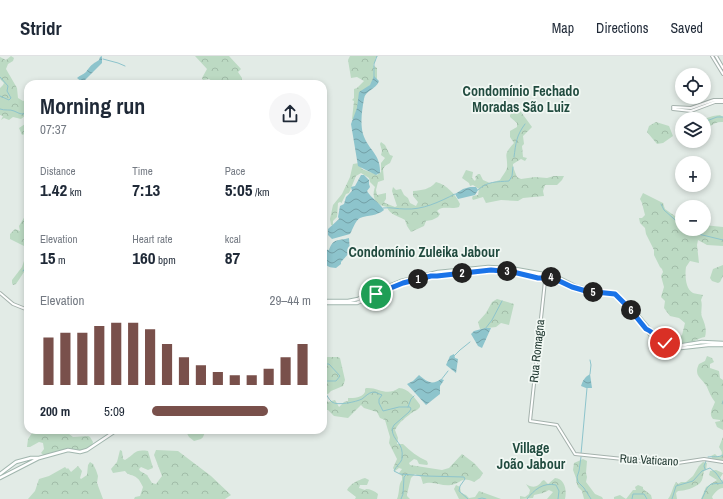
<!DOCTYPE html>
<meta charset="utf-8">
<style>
body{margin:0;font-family:"Archivo Narrow",sans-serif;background:#f6f6f7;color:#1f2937;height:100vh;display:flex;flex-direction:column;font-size:15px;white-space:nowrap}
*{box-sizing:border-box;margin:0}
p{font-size:13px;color:#747a83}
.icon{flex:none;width:22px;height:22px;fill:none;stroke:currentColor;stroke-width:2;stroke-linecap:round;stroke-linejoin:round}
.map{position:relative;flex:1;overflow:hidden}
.panel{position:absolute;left:24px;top:24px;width:303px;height:354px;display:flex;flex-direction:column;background:#fff;border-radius:12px;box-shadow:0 2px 6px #0003}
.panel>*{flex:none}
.tools{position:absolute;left:675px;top:12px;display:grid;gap:8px}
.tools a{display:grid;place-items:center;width:36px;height:36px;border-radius:50%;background:#fff;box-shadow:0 2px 6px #0003;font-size:20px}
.pin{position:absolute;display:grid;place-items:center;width:34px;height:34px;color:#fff;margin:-17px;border:2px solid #fff;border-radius:50%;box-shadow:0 1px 4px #0007}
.km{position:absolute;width:20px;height:20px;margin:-10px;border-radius:50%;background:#222;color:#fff;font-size:11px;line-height:20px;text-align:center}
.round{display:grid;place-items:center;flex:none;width:42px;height:42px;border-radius:21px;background:#f6f6f7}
.head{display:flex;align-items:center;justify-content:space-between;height:68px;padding:0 16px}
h1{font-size:22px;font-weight:700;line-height:30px}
.figures{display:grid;grid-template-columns:repeat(3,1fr);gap:6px;height:68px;padding:4px 16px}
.figures div{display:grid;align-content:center}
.figures b{font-size:17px;font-weight:700}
.figures small{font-size:11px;font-weight:400}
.figures p{font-size:11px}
.chart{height:112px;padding:8px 16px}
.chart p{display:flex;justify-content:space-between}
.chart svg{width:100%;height:72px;margin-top:4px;stroke:#79504b;stroke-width:6}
ul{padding:0 16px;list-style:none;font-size:13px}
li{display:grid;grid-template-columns:64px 48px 1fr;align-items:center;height:30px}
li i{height:10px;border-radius:5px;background:#79504b}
header{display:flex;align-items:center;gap:24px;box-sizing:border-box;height:56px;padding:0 20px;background:#fff;border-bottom:1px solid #e0e1e3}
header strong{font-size:19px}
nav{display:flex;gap:22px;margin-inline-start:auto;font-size:14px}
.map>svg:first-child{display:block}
.forest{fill:url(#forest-crowns)}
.water{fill:url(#water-waves)}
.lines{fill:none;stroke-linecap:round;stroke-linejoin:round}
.stream{stroke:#8dc4cc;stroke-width:1}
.tertiary-casing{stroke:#a5b2ad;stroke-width:4}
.secondary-casing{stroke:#a1b6ae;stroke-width:4.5}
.tertiary{stroke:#fff;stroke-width:2}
.secondary{stroke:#fff;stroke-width:2.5}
.route-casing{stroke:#fff;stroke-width:8}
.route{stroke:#1a73e8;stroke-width:5}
.labels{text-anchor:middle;stroke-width:3.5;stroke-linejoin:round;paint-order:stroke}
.street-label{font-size:12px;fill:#233a33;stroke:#f2f8f4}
.quarter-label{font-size:14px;font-weight:bold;fill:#214b3f;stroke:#f2f8f4}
</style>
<header>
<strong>Stridr</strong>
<nav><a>Map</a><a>Directions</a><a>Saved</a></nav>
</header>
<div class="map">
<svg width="723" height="443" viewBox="0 0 723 443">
<defs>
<pattern id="forest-crowns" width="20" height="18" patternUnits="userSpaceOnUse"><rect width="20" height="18" fill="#bcdac3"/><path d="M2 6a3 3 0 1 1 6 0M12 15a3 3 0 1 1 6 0" fill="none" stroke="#a1bca8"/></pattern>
<pattern id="water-waves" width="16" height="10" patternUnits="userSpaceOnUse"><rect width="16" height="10" fill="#8dc4cc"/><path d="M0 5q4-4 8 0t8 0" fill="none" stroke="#73a0a6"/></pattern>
</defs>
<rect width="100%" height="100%" fill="#e2ebe6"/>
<path class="forest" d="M195 0H229L241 13 238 16 242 22V28H216L209 23 203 24 202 22 207 13Z
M350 0H378L375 3 376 4 373 9 377 12V23L367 32 355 64 352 63 354 45 352 44 354 42V33L357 32 364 25 357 21 351 22 348 4Z
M0 1 6 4 11 0 14 2 13 5 8 8 6 13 17 32 18 42 23 45 28 43V59H26L21 63 13 61 9 64 4 62 1 64 3 60 0 59V32L3 29 4 27 0 23Z
M513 48 516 49 532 71 523 80 524 88 522 90 523 101 527 102 525 105 521 103 513 108V111L517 121 521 123 535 121 547 122 554 120H564L562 124 557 129H545L543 135 544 140 523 142 518 145 501 144 486 147 483 141 473 144 472 142 473 140 478 139 479 133 473 129 470 130 469 127 462 122 466 114 473 116 472 122 475 125 476 123 475 121 478 118H480L483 124 490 127 500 124C502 120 506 116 507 112 508 98 502 100 514 87L510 81V75L517 71V67L510 61V59L514 54 512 50Z
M720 59 723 61V66C714 65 709 71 704 77V63L713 60Z
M28 66V77L22 79 19 72Z
M656 66 669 70 673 80 663 87 657 88 647 76 649 70Z
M381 86 385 89 390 99 393 100 390 107 385 110 383 113 384 124 378 126 376 134 377 139 386 137V143L384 146 385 147 395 151 397 150 392 135 393 131 396 134 401 133 404 139 408 142 410 147 416 150 418 146 413 140V135C422 134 429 134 436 126 446 128 456 139 460 148L459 151C451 154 443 149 437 155L440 158 438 161 432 164 426 165 424 170 411 176 407 170 405 164C398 160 389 158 387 151 376 149 371 142 375 131L370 126 369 122 361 117 356 120 349 137 346 138 342 146V147L340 146 338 147 337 161 333 165V169H331L330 163 333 149 342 138 350 121 353 108 359 107 362 113 375 118 377 119 381 116V107L385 102 381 99 382 95 380 88Z
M643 137 663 147 665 153 682 165V173H704V169L723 171V190L707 189 698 184 697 189 699 207 690 205 686 211C685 218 685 233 693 237 695 238 700 238 703 239L701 244C703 250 700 256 702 261 705 268 707 274 705 281 698 282 690 288 681 291L674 287 675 284 682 279 685 267 679 262 670 260 664 252 665 245 661 241 664 231 661 220 663 216 662 213 660 211 654 199V194L646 178 645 172 640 167 639 162H642L645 159 642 147 640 143Z
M28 155V210L16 228 13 229 12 227V224L22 211 27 196 24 190 10 183V178L15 173 20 175 19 170Z
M723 209V220L720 226 718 227 712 225 710 222 713 213Z
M497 243 514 248 509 269 501 267 496 271 480 273 478 266 486 257 492 246Z
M707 300 712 302 714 306 710 308V312L719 315 720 322 723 324V374L717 371 715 366 720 365V364L713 363C708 357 713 352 715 346 711 341 709 336 707 331 702 322 693 320 699 308L705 305Z
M328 301H338L340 302 345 324 343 330 331 335 328 338 323 337V302Z
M366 332C379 331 386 341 399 332 408 332 415 342 420 349V351C417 355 413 355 409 359 403 363 398 368 395 374L398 382 397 388H403C410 395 418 401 427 405L428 408 427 409 419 408 417 404 414 403 409 407 410 409 442 414 449 412 462 398 474 407 483 417 480 422 474 426C460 420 463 427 451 429 442 431 433 424 423 428L421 421 415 418 411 422 407 438V440L410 443H397C400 436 398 429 402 424V420L399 417 402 413 399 412 395 415 393 412 397 403 389 387 390 381 385 364 380 362 377 356 364 352 361 349 348 362 334 360 328 354H325L323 361V353L326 343 328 346 335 344 339 351 344 346 348 345V342C354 342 362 342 365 336V333Z
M34 374H64L73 381 88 380 90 381 93 386 92 390 83 395 71 393 46 401 41 397 44 393 43 387 39 386 30 391H27L28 383Z
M185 374H206L203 381 201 383 194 385 189 381Z
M723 381V404H713L711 400 715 398 717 400H721C723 395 721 395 719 391Z
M120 394 122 395 123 403 125 404C136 398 133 393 148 395L153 412 148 414 141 411 139 413 140 415 147 419 152 427 156 428 162 420 154 399 156 394 178 395 211 420 231 439 225 443H134L135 441 140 440 143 431C141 428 140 424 137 422 133 418 128 420 125 415L113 417 111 413 117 406Z
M583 403 587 405 586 417 587 421 586 426 595 438 602 441 603 443H584L582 435 578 431 576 425V422L573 414 574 407Z
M90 406 93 408 96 414 98 420 97 427 103 443H28L35 435 39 423 49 420 65 411 67 413 68 412 71 416 78 410 82 415 80 422 81 423 87 419 88 409Z
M703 406 707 407 706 414 704 415C703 419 703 424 700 427 695 432 684 435 678 435L676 437 677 443H668C672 438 672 432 676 426L678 428 681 426H686L693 420 699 410Z
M716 414 723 417 720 422 722 425 723 423V432C719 432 714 437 712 441L713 443H701L706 431 717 424 709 419 710 415Z
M365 422 369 424 367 429H360L359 432 365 434 366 433C370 433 375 435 378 438L377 443H355L356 441 347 434C350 428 358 424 365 422Z
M555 422C565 423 567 434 565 443H547L553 436 549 434 543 437 534 439 533 442 520 443V440L525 441 529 438 530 434 526 428C532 432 538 432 542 425L544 424 548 428Z
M456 429 460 431 461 437 466 439 469 442 475 441 479 435 501 443H459L454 433Z
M638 429 643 431V433L651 439 652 443H614V441L620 439 626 443 633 434H636L635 431Z"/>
<path class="water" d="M102 0V7L85 24 82 26 77 22C80 19 83 19 86 16 91 9 91 9 99 4L100 1Z
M374 20 379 25C376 34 365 34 364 43 362 54 360 67 363 78 368 94 381 98 380 117L376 119 358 110 351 68 357 52 359 36 370 29Z
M361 119H364L369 124V128L370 131 367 135C371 142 380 147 384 154 377 160 368 159 360 162 355 165 353 173 350 178L332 183 328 179V173L339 163 338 161 340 150 344 148 346 141 352 135 351 131 355 130Z
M470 131H476L478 134 475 139 458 143 455 138 463 133Z
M349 182 350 196 341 206V208L336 212C322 211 323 205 323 193L329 194C333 182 338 185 349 182Z
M485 272H491L482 292 478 290 471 278 474 275Z
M454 298 455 302 458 303 456 317 446 309 450 300Z
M590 318 592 332H586L581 330C583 324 585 321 590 318Z
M419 319C426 325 432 330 441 323L444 324 440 330V338L426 349 407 328 413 325Z"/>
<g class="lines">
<path class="stream" d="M103 3 118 7 125 10
M0 21 8 30 7 35 11 42 9 44 0 40
M374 21V8L377 0
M0 53C5 55 10 53 14 55 19 57 19 58 24 58L26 51H28
M704 66 717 61H723
M514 101C516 87 516 80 525 68
M478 134C487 125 497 126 509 125L512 120 513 111
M661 148 664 154 682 170
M383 152C391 151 397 153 405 153 423 154 439 146 455 138
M686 173 690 176 723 184
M23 215 28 209
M485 273 492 264 502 245
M454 300 460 294 470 286
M590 304 591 309 590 318
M323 308H329L340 320 336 325H323
M441 324 448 315
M323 333C326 337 328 343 332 346 337 350 356 346 362 343 366 340 368 337 373 336 376 336 379 338 382 339L379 343V347L383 355 399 351H410L411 353 409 356 394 369 392 373C393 386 404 386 402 402 402 406 396 410 394 415L400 418 426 420 464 421 465 423 460 430 459 435 468 443
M723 345V348
M408 351 411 343 414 340
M41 375 43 374
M581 398 587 332
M581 401 579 415 577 421 578 426 584 432 591 443
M708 401C713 400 718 402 723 399
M705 413 704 410 706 405
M401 443 403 438 404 421 406 419
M478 443 482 442 486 443
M527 443C534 434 543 426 556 429L559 435 558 443
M632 443 633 438H644L647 443
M672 443 676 430 693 425 702 415 710 412 716 417 723 427 711 428 707 432 702 443"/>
<g class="tertiary-casing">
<path id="tertiary" d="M712 0 723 18
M716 0 723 12
M673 51 691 52 714 44H723
M673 53 691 55 715 46H723
M545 225 530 365 557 369 575 398 671 408 704 403 723 406
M0 237 13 248 28 254"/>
</g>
<g class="secondary-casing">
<path id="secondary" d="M323 245H348L358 243 376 235 401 225 438 216 488 211 510 212 555 220 577 231 591 234
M323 247H357L376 238 403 227 431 220 477 215 500 214 513 216 540 222 550 221 582 234 615 239 629 252 653 282 665 290 681 292 708 289H723
M634 255 657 282 667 288 677 290 702 286 723 287
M0 418 16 406 31 402H39
M0 422 39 402 68 394 80 396 87 394 117 374"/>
</g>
<use href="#tertiary" class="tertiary"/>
<use href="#secondary" class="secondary"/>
</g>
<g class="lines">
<g class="route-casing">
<path id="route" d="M376 238 403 227 431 220H437L491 214 513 216 538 222H553L572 231 586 235 615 238 629 252 646 273C652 275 658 283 665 287"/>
</g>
<use href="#route" class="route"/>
</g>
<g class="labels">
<g class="street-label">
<text transform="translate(537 295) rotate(-84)" y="4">Rua Romagna</text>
<text transform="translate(649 404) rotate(3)" y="4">Rua Vaticano</text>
</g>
<g class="quarter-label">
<text x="521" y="40">Condomínio Fechado<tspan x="521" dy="16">Moradas São Luiz</tspan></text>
<text x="424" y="201">Condomínio Zuleika Jabour</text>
<text x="531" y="397">Village<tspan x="531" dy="16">João Jabour</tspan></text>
</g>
</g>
</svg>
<div class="tools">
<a><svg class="icon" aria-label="locate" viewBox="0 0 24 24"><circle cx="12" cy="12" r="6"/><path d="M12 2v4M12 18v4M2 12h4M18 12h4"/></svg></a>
<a><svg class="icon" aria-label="layers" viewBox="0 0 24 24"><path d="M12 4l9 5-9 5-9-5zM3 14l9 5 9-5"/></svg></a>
<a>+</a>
<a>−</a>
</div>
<div class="pin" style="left:376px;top:238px;background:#1e9e55"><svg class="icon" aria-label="arrive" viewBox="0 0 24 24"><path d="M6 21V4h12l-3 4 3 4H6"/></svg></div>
<div class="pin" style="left:665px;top:287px;background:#d93025"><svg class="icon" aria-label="check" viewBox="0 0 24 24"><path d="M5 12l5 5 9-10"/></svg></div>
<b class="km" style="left:418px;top:223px">1</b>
<b class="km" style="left:462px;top:217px">2</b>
<b class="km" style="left:507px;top:215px">3</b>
<b class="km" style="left:551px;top:221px">4</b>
<b class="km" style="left:593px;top:236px">5</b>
<b class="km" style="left:631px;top:254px">6</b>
<section class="panel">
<div class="head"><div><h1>Morning run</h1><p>07:37</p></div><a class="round"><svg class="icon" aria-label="share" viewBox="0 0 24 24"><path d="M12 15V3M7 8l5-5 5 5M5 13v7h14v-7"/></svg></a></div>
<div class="figures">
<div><p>Distance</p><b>1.42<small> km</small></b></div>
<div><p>Time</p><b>7:13</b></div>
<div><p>Pace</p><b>5:05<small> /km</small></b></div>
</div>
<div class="figures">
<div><p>Elevation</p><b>15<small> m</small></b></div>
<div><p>Heart rate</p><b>160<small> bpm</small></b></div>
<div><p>kcal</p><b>87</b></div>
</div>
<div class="chart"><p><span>Elevation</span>29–44 m</p>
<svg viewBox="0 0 160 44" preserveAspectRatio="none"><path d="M5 44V15M15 44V12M25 44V12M35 44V8M45 44V6M55 44V6M65 44V10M75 44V19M85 44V27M95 44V32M105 44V36M115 44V38M125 44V38M135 44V34M145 44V27M155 44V19"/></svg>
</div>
<ul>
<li><b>200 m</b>5:09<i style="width:73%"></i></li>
</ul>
</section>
</div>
